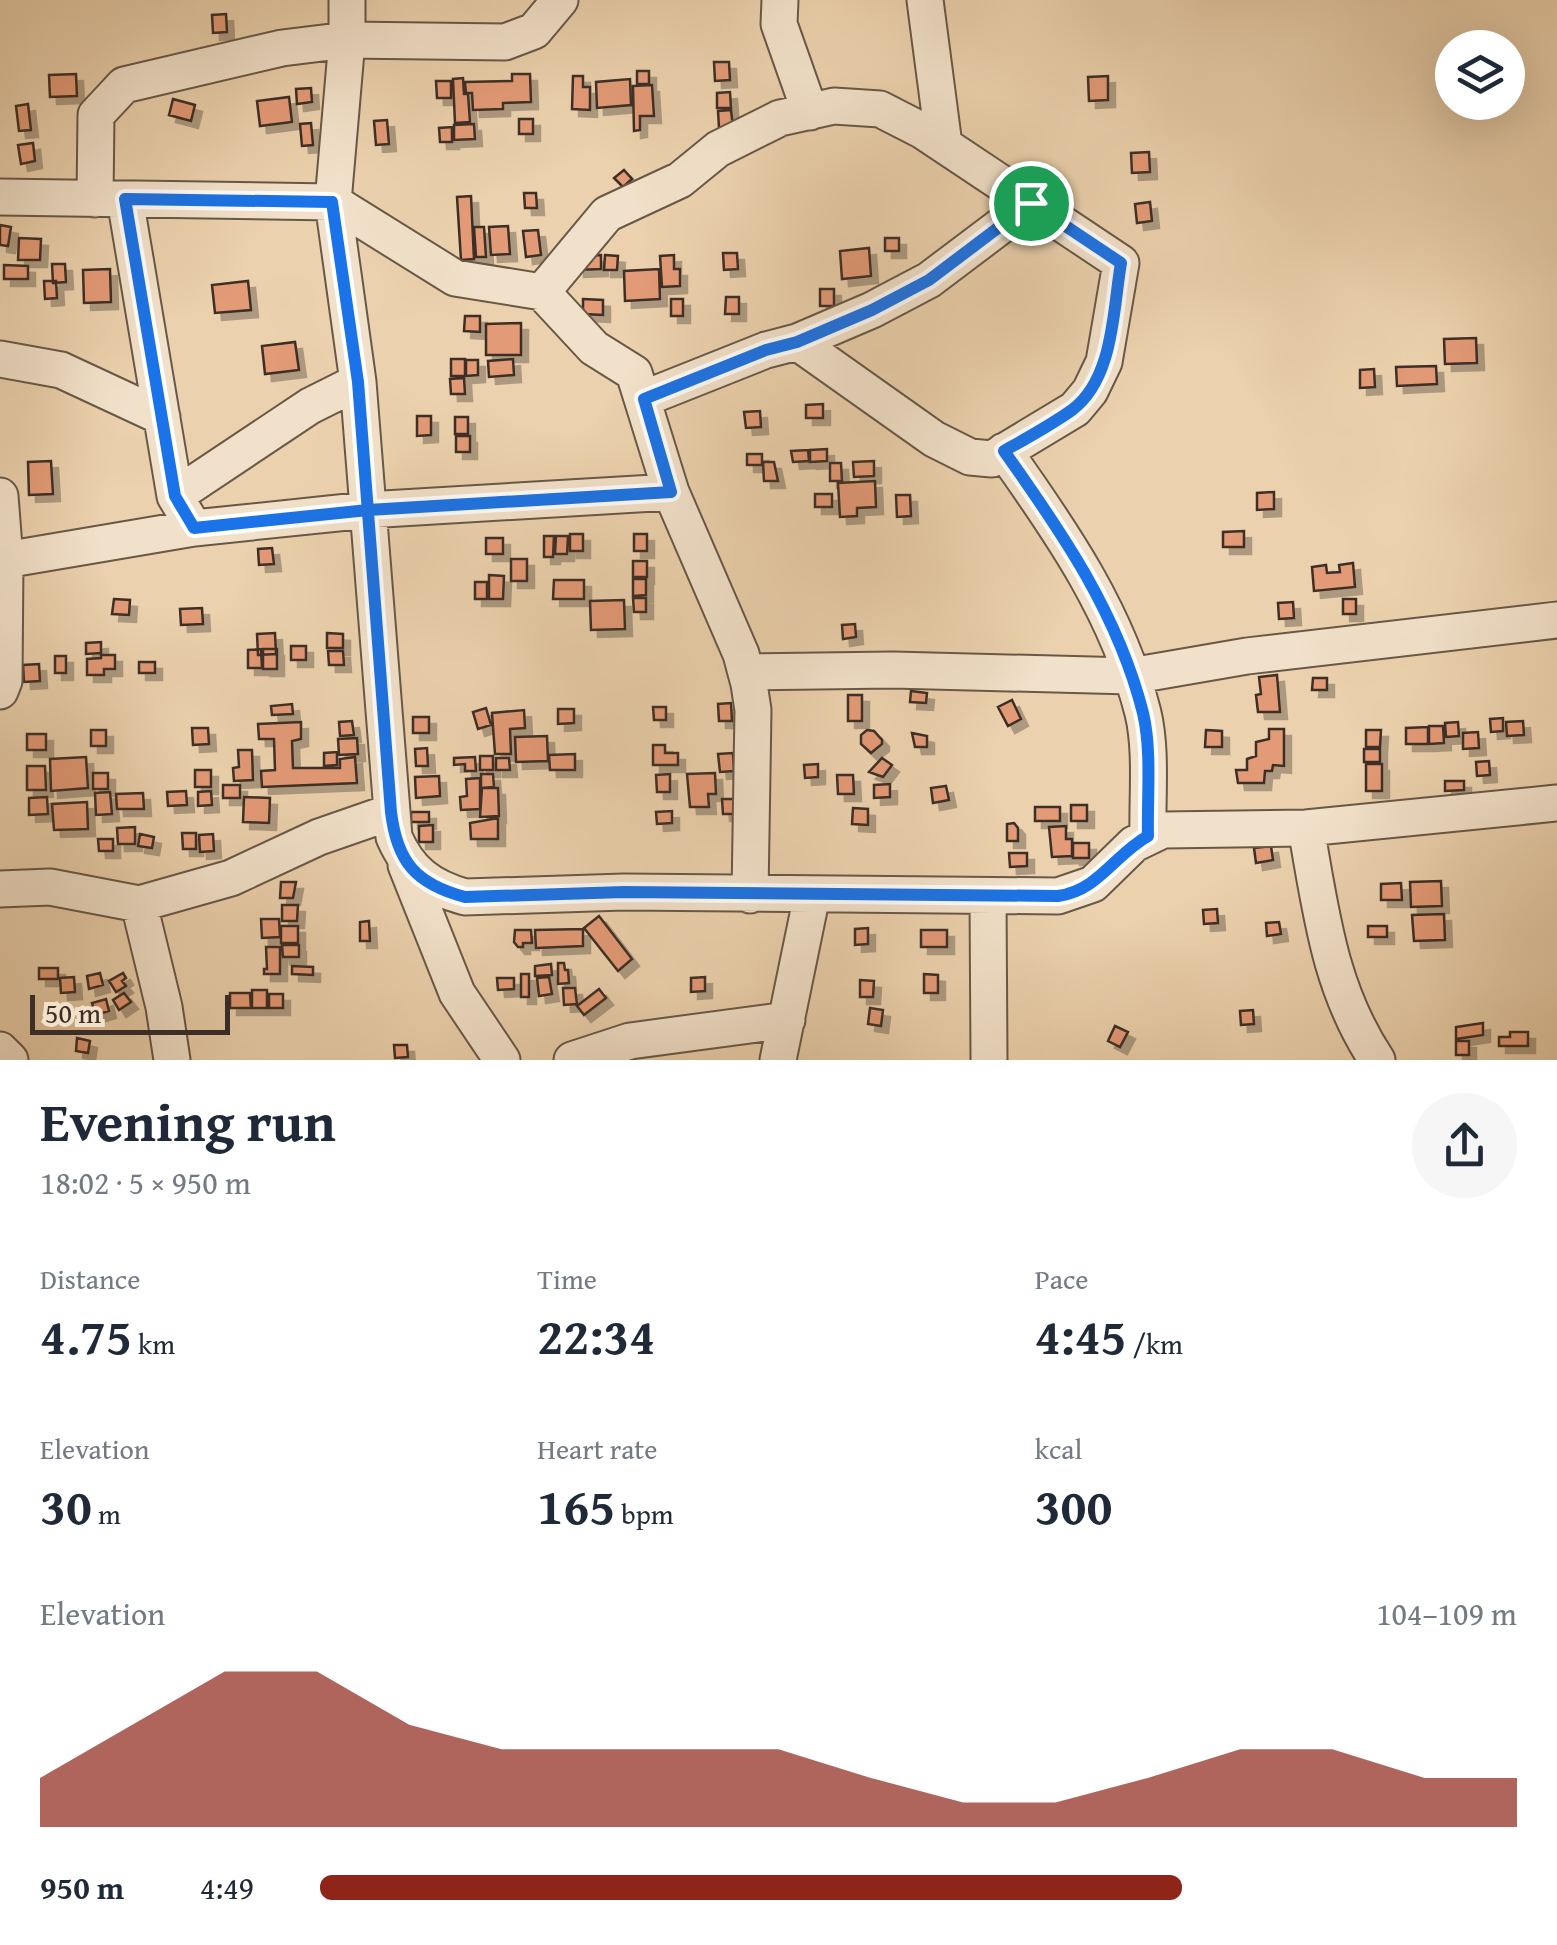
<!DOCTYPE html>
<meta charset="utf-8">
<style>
body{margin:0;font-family:"Gentium Book Plus",serif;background:#f6f6f7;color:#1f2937;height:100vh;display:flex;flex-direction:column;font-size:38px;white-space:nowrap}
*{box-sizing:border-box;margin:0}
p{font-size:32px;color:#747a83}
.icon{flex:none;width:55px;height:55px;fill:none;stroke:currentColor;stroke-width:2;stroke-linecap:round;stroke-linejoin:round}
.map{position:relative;height:1060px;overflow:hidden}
.details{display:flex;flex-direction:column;background:#fff;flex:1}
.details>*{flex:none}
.controls{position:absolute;left:1435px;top:30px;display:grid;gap:20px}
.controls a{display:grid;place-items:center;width:90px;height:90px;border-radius:50%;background:#fff;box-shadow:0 10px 40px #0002;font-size:50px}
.scale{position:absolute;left:30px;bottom:25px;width:200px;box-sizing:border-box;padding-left:10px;border:5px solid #3d2f25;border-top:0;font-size:28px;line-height:35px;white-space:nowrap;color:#3d2f25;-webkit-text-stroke:8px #f2e1ca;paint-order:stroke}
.pin{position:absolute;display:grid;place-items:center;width:85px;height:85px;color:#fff;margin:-42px;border:5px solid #fff;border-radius:50%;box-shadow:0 2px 10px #0007}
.round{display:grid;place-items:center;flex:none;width:105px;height:105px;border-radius:52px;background:#f6f6f7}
.overview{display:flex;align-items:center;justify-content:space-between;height:170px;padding:0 40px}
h1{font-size:55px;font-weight:800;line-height:75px}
.figures{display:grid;grid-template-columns:repeat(3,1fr);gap:15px;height:170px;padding:10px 40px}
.figures div{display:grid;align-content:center}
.figures b{font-size:50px;font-weight:800}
.figures small{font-size:28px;font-weight:400}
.figures p{font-size:28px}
.chart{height:280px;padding:20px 40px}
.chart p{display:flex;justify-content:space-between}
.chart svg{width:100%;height:180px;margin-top:10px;fill:#8f2418;opacity:.7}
ul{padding:0 40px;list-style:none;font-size:32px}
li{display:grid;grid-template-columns:160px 120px 1fr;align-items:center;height:75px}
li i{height:25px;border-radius:12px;background:#8f2418}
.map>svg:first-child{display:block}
.building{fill:#e39a76;stroke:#3d2f25;stroke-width:2.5;filter:url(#shadow)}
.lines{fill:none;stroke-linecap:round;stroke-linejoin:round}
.minor-casing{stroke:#685847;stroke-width:39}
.minor{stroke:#f2e1ca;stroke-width:35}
.route-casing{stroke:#fff;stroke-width:20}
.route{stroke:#1a73e8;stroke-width:12}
</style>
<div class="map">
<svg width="1557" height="1060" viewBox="0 0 1557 1060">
<defs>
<filter id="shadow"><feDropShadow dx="7" dy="7" stdDeviation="0" flood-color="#0004"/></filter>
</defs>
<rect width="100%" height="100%" fill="#ebd1ad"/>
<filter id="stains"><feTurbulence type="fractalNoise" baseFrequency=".002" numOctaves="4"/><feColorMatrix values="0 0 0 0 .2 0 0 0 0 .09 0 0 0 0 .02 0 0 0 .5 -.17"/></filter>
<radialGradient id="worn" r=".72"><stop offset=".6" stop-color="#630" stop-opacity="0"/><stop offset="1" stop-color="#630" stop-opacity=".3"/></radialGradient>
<path class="building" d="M226 14 227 32 213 33 212 15Z
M714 62H729L730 80 715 81Z
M637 71H649V84H637Z
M76 74 77 96 50 97 49 75Z
M512 74H530L531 102 503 103V109L473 110 472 93H466L465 82 512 81Z
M573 76H583V87H590V110L572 109Z
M1108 76V100L1089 101 1088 77Z
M463 78 464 94H468L470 122 455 123 453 79Z
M630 79 631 105 597 108 596 82Z
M436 81H451V98H437Z
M652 85 654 116H640V130L634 131 633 86Z
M311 88 312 102 297 104 296 89Z
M730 92 731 108H717V93Z
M289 97 292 122 260 126 257 101Z
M173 99 195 105 191 121 169 115Z
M28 104 31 130 19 131 16 106Z
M731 110 733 127 719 128 718 111Z
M519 119H533V134H519Z
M387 120 389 144 376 145 374 121Z
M311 123 313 145 302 146 300 124Z
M474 124 475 139 454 140V125Z
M452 127V142H440L439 128Z
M33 143 35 161 21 164 18 145Z
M1149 152 1150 172 1132 173 1131 153Z
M624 170 632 179 623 187 614 178Z
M524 193H536L537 208H525Z
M471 196 474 259 461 260 457 197Z
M1150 202 1152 221 1137 223 1135 204Z
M0 225 11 227 8 246 0 245Z
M508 226 510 254 491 255 489 227Z
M474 227H484L486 257H476Z
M538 230 541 255 526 257 523 231Z
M19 238 41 239 40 260H18Z
M885 238H899V251H885Z
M869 248 871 276 842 279 840 251Z
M723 253H737L738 269 724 270Z
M601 255V269L577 270V256Z
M605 255 618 256 617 270H604Z
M674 255V269H680V286L662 287 660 256Z
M52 264H65L66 282 53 283Z
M4 265 28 266V279H4Z
M110 269 111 302 84 303 83 270Z
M659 269 660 299 625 301 624 271Z
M44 281H56L57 298 45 299Z
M248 281 251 310 215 313 212 285Z
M820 289H834V306H820Z
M726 297H739V314H725Z
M583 299 603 300V315L583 314Z
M671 299H683V316H671Z
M465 316H480V332L464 331Z
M521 323V355H486V324Z
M1476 338 1477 363 1445 364 1444 339Z
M295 342 299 370 265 374 262 346Z
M451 359H465V376H451Z
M513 359 514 375 489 377 488 361Z
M466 360H478V375L466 376Z
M1436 366 1437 384 1397 386 1396 367Z
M1374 369 1375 387 1360 388V370Z
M464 378 465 394H451L450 379Z
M823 404V418H806V405Z
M760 411 761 427 746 428 744 412Z
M417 416H431V435L417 436Z
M455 417H468V434H455Z
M456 436H470V452H456Z
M827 449V461L810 462V450Z
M808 450 809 461 793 462 791 451Z
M747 454H762V465H747Z
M51 461 53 494 29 495 28 462Z
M874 461V476L854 477 853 462Z
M763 462H774L778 481H764Z
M830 463H841L842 481H830Z
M875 481 876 507 857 508V516L840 517 838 483Z
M1274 492V509L1257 510V493Z
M815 494H832V507H815Z
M896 495H910L911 516 897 517Z
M1244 531V547H1223V532Z
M570 534H583V551H570Z
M634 534H647V551H634Z
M544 536H554L553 557H544Z
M556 536H568L567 554H555Z
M486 538H503V554H486Z
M272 548 274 564 259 565 258 549Z
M511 559H527V581H511Z
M633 561H647V577H633Z
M1353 563 1355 587 1314 591 1312 567 1326 565 1327 573 1340 572 1339 565Z
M489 575 504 576 503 599H489Z
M633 579H646V595L633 596Z
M554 580H584V599H553Z
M475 582H487V599H475Z
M633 598H646V612H634Z
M114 599 130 600 129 615 112 614Z
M1343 599H1356V614H1343Z
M624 600 625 629 591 630 590 601Z
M1293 602 1294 618 1279 619 1278 603Z
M202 608 203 624 181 625 180 609Z
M855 624 856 637 843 639 842 625Z
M275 633 276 654 258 655 257 634Z
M327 633 343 634V648H327Z
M101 642V653L86 654V643Z
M291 646H306V660H291Z
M261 649 262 668H248V650Z
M263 649H277V669H263Z
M328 651H343L344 665H329Z
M101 655H115V669H104V675H87V659L101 658Z
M55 656H66V673H55Z
M139 662H155V673H139Z
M39 664 40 681 24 682 23 665Z
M1277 675 1280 712H1258L1256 695 1261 694 1259 677Z
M1313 678H1327V690H1312Z
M911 691 927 693 926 703 910 702Z
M848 695H862V721H848Z
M1012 700 1021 719 1008 726 998 707Z
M731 703 732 721H719L718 704Z
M292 704 293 714 272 715 271 706Z
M653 707H666V720H654Z
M486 708 491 725 478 729 473 712Z
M558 709H574V723L558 724Z
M524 710 525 728 510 729 511 754H495L492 713Z
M413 717H429V733H413Z
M1503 718V731L1491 732 1490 719Z
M352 721 354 735 340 736 339 722Z
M1523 721 1524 735 1507 736 1506 722Z
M301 722V739L292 741 293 768H340V759L355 757 357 783 262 787 261 771 275 770 274 739H259L258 724Z
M1458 722 1459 736 1446 737 1445 723Z
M1429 726H1443L1444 743 1429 744Z
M1428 727V744H1406V728Z
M192 728H208L209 744 193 745Z
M1269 729H1284V766L1273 765 1272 771H1265L1264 783H1238L1236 770H1247V759L1256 756V742L1269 739Z
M91 730H106V746H91Z
M867 730 874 731 882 740V744L871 753 861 744V735Z
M1206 730 1222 731V747H1205Z
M1366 730H1381L1380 747H1366Z
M1478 732 1479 748 1463 749V733Z
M912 733 927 736V747H915Z
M27 734H46V750H27Z
M547 736 548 761 516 762 515 737Z
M357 738 358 754 339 755 338 739Z
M653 745H665V753H678V765H653Z
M427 748 428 766H416L415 749Z
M1364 749H1380V762H1364Z
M238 750H252L253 780 234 781 233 768 239 767Z
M337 752V765L324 766V753Z
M733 753 734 771 720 772 718 754Z
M575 754V770H550L549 755Z
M480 756H493V770H480Z
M86 757 88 788 51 791 50 759Z
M475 757 476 771H465V764L454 765V758Z
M496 758H509L510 770H496Z
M882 758 892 765 883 777 869 772Z
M1489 761 1490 775 1477 776 1476 762Z
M818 764V777L805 778 804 765Z
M1366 764H1382V791H1366Z
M27 766H45L46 790H27Z
M195 770H211V787H195Z
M93 773H108V789H93Z
M715 773 716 794H708L709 807H690L687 774Z
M481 774H493L494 787 481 788Z
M670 774V792H657L656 775Z
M837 775H853L854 794H838Z
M439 776 440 796 416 798 415 777Z
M480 778V809L461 810 460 797 467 796 466 779Z
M1445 781H1464V790L1445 791Z
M890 784V797L874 798V785Z
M223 785H240V798H223Z
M946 786 949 800 933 803 931 788Z
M482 788H498L499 816 480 817Z
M186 791 187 805 168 806 167 792Z
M211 791 212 805 198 806V792Z
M110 792 112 814 96 815 95 793Z
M143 793 144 809H117L116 794Z
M47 797 48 814 29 815V798Z
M244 797 270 798 269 823 243 822Z
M722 799H738L739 814H723Z
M87 802 88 829 54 830 52 804Z
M1071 805H1087V821H1071Z
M1035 807H1060V821H1035Z
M853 808 868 809V825L852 824Z
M672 811V823L657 824 656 812Z
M411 812H429V822H411Z
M498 818V839H471L470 823Z
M1014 823 1018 828V841H1007V824Z
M433 825V842H419V826Z
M1066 826V839H1072V856L1052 857 1049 827Z
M135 827V844H118L117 828Z
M182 833H196V849H183Z
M140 834 154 837 152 848 138 846Z
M213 834 214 851 200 852 199 835Z
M98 839H113V851H99Z
M1073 843H1089V858H1073Z
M1271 846 1273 860 1256 863 1254 848Z
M1009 853H1027V866L1010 867Z
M1441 881 1442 906 1411 907 1410 882Z
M281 882H296L293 898H280Z
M1401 883 1402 900H1381V884Z
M282 905H298L297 921H282Z
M1217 909 1218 923 1204 924 1203 910Z
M1444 914 1445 940 1414 941 1412 915Z
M599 916 632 959 618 971 584 928Z
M261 919H279L280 937 262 938Z
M369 921 370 941H360V922Z
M1279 922 1281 934 1267 936 1266 923Z
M281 926H298V943H281Z
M1368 926H1387V937H1368Z
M868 928V944L855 945V929Z
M583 929V946L536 948 535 930Z
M515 930H531L532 943H523V947H518L514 942Z
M921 930H947V947H921Z
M282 945H299V957H283Z
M266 947H280V974H264V969H267Z
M558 963H564L565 970H568L569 983 558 984Z
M551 964 552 975 535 976V966Z
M292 966 313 967V975L292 974Z
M39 968H58V979H39Z
M100 973 103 985 89 989 87 976Z
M123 973 126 978 122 981 126 986 116 992 109 981Z
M521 974H529V997H521Z
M924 974 938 975V993H924Z
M74 977 75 992 61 993 60 978Z
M549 977 552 994 539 996 537 978Z
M705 977V991L691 992V978Z
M497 978H514V989L498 990Z
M860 980 874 981 873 997H860Z
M563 988H575L577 1004 564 1005Z
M599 989 606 998 584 1015 577 1006Z
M252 990H267V1008H252Z
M124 993 131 1002 119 1010 113 1000Z
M230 993H250L251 1008H230Z
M269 994H283V1008H269Z
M106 999 109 1011 96 1015 92 1003Z
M870 1008 883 1010 881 1026 868 1024Z
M1253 1010 1254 1024 1241 1025 1240 1011Z
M1483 1023V1035L1456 1039V1027Z
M1115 1026 1128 1032 1120 1047 1108 1041Z
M1510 1032H1528V1046H1499V1037H1510Z
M77 1038 90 1041 88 1053 76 1051Z
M1456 1041H1469V1055H1456Z
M394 1045H407L408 1057 395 1058Z"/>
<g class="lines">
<g class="minor-casing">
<path id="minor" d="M560 0 534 31 505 42 347 40 333 202 358 382 394 837C409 871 429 887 465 897L624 892 1058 896 1093 884 1134 844 1163 830 1306 828 1557 803
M780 0 779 24 810 112
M925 0 944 145
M0 197 333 202 455 278 542 292 607 214 680 180 718 149 780 118 834 106 880 109 923 131 1121 263 1104 362 1090 391 1075 409 992 459 970 457 934 439 797 342
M95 199 96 115 124 85 282 48 347 40V0
M125 199 175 496 194 528
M542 292 594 348 634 373 671 492 741 654 749 684 753 710 750 895
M0 359 61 370 162 417
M643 399 766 350 797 342 872 310 929 280 1031 203
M1004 451C1063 534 1118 614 1143 713 1152 751 1147 797 1148 836
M0 496 5 560 4 681 0 691
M175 496 310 406 358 382
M5 560 194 528 367 510 671 492
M746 672 893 670 1131 676 1247 656 1557 620
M1306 828C1321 911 1329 988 1377 1060
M406 865 457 993 502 1060
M0 889 50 887 139 904 231 878 319 837 391 812
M988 896 989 1060
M139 904 164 1007 172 1060
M0 1050 10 1060
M572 1060 630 1041 787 1020
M778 1060 812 895"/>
</g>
<use href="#minor" class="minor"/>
</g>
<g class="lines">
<g class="route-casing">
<path id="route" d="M1031 203 929 280 872 310 797 342 766 350 644 399 671 492 368 510 194 528 175 496 125 199 332 202 358 382 391 812C397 862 416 884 465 897L624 892 1058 896C1099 890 1114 855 1148 836 1147 797 1152 751 1143 713 1118 614 1063 534 1004 451 1027 438 1051 425 1072 410 1114 379 1113 309 1121 263L1031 203"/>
</g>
<use href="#route" class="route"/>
</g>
<rect width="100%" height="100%" filter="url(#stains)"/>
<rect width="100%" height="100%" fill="url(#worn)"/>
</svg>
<div class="controls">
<a><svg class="icon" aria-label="layers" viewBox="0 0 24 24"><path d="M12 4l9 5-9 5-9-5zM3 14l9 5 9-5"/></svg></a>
</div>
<div class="scale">50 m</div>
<div class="pin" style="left:1031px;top:203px;background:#1e9e55"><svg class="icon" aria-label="arrive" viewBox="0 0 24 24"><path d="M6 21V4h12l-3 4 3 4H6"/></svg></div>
</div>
<section class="details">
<div class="overview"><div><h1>Evening run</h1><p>18:02 · 5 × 950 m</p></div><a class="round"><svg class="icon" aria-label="share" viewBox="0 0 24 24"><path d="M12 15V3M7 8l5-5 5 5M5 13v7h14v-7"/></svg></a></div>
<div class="figures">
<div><p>Distance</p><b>4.75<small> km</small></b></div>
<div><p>Time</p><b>22:34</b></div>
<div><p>Pace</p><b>4:45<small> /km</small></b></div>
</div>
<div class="figures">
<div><p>Elevation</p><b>30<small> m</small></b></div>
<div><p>Heart rate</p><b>165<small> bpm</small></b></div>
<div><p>kcal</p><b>300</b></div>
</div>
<div class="chart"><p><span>Elevation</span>104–109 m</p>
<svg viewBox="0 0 160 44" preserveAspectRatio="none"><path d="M0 44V32L10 19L20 6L30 6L40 19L50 25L60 25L70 25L80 25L90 32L100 38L110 38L120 32L130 25L140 25L150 32L160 32V44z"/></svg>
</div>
<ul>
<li><b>950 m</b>4:49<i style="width:72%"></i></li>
</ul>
</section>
